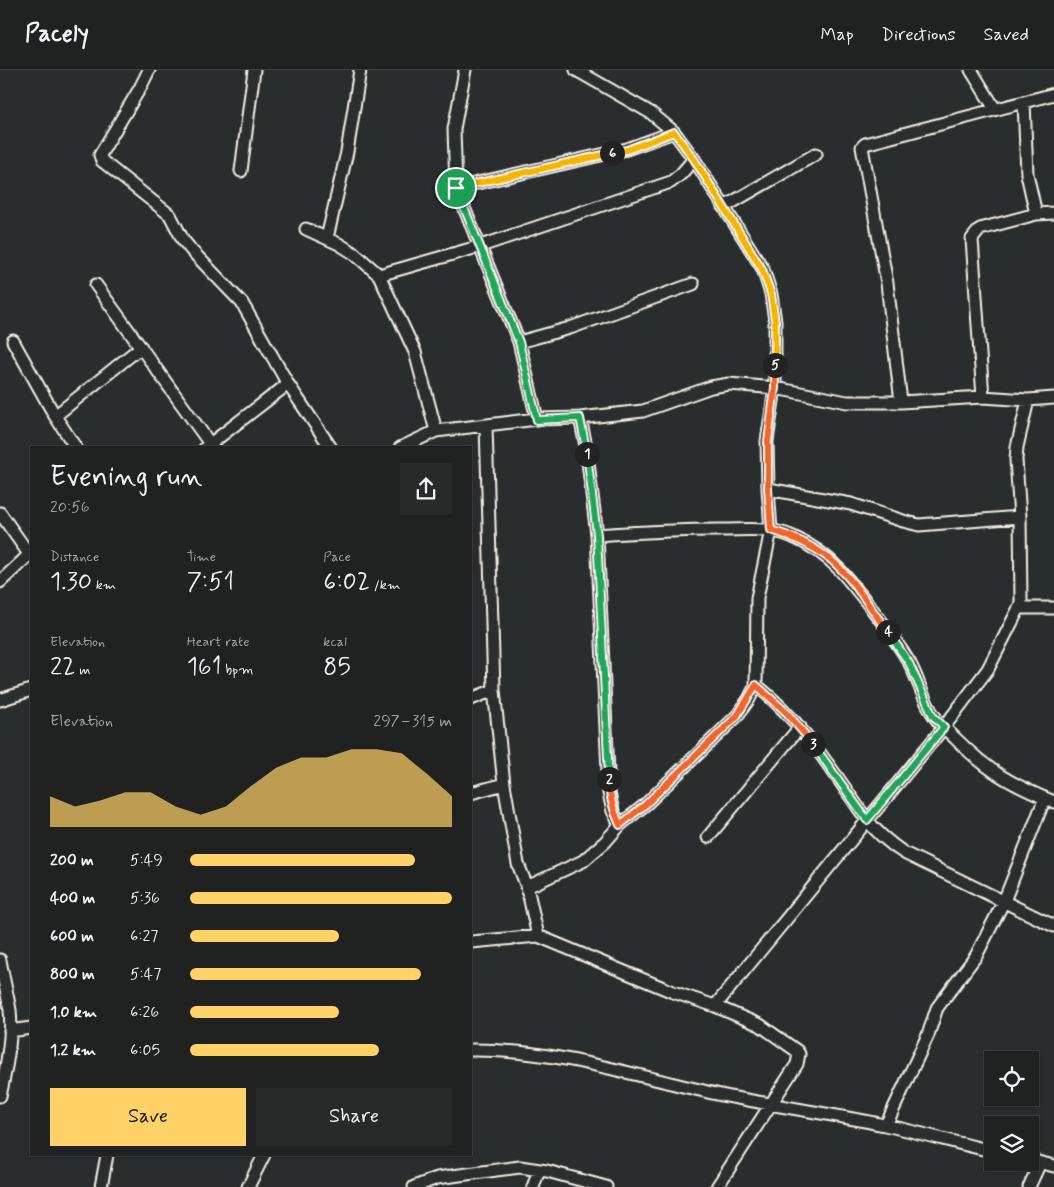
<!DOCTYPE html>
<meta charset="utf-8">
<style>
body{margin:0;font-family:Mynerve,sans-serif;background:#282a2a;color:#f1f3f6;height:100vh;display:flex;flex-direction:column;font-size:19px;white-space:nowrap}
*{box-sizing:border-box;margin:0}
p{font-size:16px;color:#a2a4a5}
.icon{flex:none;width:28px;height:28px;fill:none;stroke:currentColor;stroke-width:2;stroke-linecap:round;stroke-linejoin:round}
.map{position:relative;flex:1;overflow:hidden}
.sheet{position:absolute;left:30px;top:376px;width:442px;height:710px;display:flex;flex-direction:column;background:#202222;border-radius:0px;box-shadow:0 1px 4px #0004,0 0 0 1px #3d3f40}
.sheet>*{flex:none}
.fabs{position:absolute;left:984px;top:981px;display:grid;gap:10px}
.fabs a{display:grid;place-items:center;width:55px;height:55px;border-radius:0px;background:#202222;box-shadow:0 1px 4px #0004,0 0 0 1px #3d3f40;font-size:25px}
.pin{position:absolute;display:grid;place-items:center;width:42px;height:42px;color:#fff;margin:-21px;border:2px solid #fff;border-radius:50%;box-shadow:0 1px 5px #0007}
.km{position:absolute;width:25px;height:25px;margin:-12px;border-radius:50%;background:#222;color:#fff;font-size:14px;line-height:25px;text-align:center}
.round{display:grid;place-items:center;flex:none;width:52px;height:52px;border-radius:0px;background:#282a2a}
.headline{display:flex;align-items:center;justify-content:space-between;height:85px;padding:0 20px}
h1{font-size:28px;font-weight:600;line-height:38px}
.metrics{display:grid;grid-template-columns:repeat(3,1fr);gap:8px;height:85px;padding:5px 20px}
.metrics div{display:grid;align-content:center}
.metrics b{font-size:25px;font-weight:600}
.metrics small{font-size:14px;font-weight:400}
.metrics p{font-size:14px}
.chart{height:140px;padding:10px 20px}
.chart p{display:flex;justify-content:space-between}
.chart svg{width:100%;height:90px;margin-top:5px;fill:#ffd166;opacity:.7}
.primary-button{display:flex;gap:10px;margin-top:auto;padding:10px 20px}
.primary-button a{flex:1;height:58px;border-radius:0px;background:#ffd166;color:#111;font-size:20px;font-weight:600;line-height:58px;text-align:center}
.primary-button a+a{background:#282a2a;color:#f1f3f6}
ul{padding:0 20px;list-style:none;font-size:16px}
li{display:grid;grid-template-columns:80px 60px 1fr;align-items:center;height:38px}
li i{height:12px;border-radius:6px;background:#ffd166}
header{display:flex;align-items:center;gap:30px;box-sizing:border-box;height:70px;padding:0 25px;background:#202222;border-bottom:1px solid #3d3f40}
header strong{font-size:24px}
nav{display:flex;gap:28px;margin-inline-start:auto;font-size:18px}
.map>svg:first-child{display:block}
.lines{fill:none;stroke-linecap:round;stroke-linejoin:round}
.minor-casing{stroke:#f4f1e8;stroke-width:15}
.minor{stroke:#2a2d2e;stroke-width:11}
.split-1-casing{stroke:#fff;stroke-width:10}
.split-2-casing{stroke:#fff;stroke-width:10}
.split-3-casing{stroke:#fff;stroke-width:10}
.split-4-casing{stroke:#fff;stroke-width:10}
.split-5-casing{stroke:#fff;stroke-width:10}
.split-6-casing{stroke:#fff;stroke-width:10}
.split-7-casing{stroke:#fff;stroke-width:10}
.split-1{stroke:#22a559;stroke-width:6}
.split-2{stroke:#22a559;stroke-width:6}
.split-3{stroke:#f0652b;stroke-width:6}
.split-4{stroke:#22a559;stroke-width:6}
.split-5{stroke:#f0652b;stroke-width:6}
.split-6{stroke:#f5b400;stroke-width:6}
.split-7{stroke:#f5b400;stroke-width:6}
</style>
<header>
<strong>Pacely</strong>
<nav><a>Map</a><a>Directions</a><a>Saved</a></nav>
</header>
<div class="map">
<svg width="1054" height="1117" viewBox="0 0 1054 1117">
<rect width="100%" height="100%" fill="#2a2d2e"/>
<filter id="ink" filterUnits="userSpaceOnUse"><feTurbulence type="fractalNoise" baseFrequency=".02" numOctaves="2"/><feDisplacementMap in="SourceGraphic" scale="10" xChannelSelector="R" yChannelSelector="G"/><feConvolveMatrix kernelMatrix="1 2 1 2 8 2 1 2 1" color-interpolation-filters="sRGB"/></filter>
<g filter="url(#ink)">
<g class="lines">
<g class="minor-casing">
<path id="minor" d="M149 0 140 18 103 80 100 85 102 91 170 145 183 170 192 181 242 233 288 314 331 378
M465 0 454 59 456 118 519 272 537 349
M576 0 651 43 674 62 694 89 763 199 771 224 775 251V318L767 371 768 419 771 460 757 528 756 615 749 629 737 646 646 734 620 755
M971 0 995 39
M1024 32 1027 104 1036 144
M241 101 254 0
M456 118 627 79 674 62
M724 137 816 84
M306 159 339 174 355 184 379 205 415 282 436 361
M327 168 347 82 360 0
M379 205 481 176 671 112 681 104 694 89
M96 215 213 378
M13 271 55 346 76 378
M519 272 570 258 693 214
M983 327 972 169 980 159 1036 144 1054 143
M901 332 887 213 862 77 865 74 1054 24
M55 346 141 277
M580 348 643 341 711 317 729 314 775 318 847 332H901L983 327 1028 330 1054 328
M486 356 494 620 504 714 518 794 527 817
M205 378 288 314
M400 378 436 361 537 349 580 348 586 376 597 465 609 723 613 741 620 755 605 772 583 791 527 817 538 866
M768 419 851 434 903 451 919 455 1020 447
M0 443 29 484
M597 465C639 462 681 460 723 460 746 460 770 457 791 466 810 474 827 486 841 501 864 528 891 562 909 592 919 610 923 631 935 647 940 655 949 662 956 669 989 702 1011 714 1054 732
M0 512 31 483
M1019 538H1054
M756 615C803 652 833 702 867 750 878 764 889 773 904 783L1054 856
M471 629 494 620
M0 630 31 620
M471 723 504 714
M708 767 800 657
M471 872 538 866 673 922 715 936 760 955 797 981 799 984 797 994 717 1117
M0 890C3 907 7 923 10 940 13 966 6 1000 0 1026
M715 936 944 657 988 599 1019 538 1021 532 1020 447 1016 390 1017 377 1028 330
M10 961 31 958
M471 980C557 979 639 1007 721 1025 776 1036 831 1044 885 1055 921 1063 957 1073 992 1081
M886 1055 928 965 937 938 976 886 1004 831 1045 728
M1030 1090 1054 1096
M101 1117 107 1085
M248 1117 264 1085
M414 1117 437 1108 520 1097 547 1101 606 1117
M533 1117 539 1100
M1029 1117 1040 1093"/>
</g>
<use href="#minor" class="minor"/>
</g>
</g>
<g class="lines" filter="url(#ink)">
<g class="split-1-casing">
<path id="split-1" d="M456 118 519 272 537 350 580 348 587 384"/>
</g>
<g class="split-2-casing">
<path id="split-2" d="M587 384 597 465 609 709"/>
</g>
<g class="split-3-casing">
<path id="split-3" d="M609 709C609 726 613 740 620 755L646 734 737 646 756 615 787 643 813 674"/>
</g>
<g class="split-4-casing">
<path id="split-4" d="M813 674 867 750 944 657 933 646 909 593 888 562"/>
</g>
<g class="split-5-casing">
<path id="split-5" d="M775 295V318L768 371V419L771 460C792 466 812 475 830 489 853 508 870 538 888 562"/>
</g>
<g class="split-6-casing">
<path id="split-6" d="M612 83 627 80 674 62 694 89 762 199 771 224 775 251V295"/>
</g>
<g class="split-7-casing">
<path id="split-7" d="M456 118 612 83"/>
</g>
<use href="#split-1" class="split-1"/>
<use href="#split-2" class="split-2"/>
<use href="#split-3" class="split-3"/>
<use href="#split-4" class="split-4"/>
<use href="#split-5" class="split-5"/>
<use href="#split-6" class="split-6"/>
<use href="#split-7" class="split-7"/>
</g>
</svg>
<div class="fabs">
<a><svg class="icon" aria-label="locate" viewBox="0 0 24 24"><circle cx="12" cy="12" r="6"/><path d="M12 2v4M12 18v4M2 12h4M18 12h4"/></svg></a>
<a><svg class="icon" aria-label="layers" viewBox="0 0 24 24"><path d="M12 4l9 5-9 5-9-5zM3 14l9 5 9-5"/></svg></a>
</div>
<div class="pin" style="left:456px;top:118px;background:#1e9e55"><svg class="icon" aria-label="arrive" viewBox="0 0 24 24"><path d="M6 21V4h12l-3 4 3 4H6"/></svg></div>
<b class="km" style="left:587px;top:384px">1</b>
<b class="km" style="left:609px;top:709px">2</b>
<b class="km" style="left:813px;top:674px">3</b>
<b class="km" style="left:888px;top:562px">4</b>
<b class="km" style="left:775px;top:295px">5</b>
<b class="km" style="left:612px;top:83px">6</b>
<section class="sheet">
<div class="headline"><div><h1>Evening run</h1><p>20:56</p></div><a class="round"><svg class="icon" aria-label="share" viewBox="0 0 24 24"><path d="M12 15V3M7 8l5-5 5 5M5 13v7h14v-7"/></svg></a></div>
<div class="metrics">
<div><p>Distance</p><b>1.30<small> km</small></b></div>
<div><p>Time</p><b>7:51</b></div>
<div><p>Pace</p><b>6:02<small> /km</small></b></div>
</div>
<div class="metrics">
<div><p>Elevation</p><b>22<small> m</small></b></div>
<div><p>Heart rate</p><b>161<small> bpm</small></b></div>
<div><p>kcal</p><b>85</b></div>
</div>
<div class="chart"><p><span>Elevation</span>297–315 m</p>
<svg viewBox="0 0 160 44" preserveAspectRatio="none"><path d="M0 44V29L10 34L20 31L30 27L40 27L50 34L60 38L70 34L80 24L90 15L100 10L110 10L120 6L130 6L140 8L150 18L160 29V44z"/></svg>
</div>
<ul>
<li><b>200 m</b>5:49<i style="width:86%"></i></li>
<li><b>400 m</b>5:36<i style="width:100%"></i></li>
<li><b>600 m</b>6:27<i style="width:57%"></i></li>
<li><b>800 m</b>5:47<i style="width:88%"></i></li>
<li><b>1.0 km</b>6:26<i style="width:57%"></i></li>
<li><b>1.2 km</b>6:05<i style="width:72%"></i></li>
</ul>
<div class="primary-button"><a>Save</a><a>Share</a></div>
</section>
</div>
